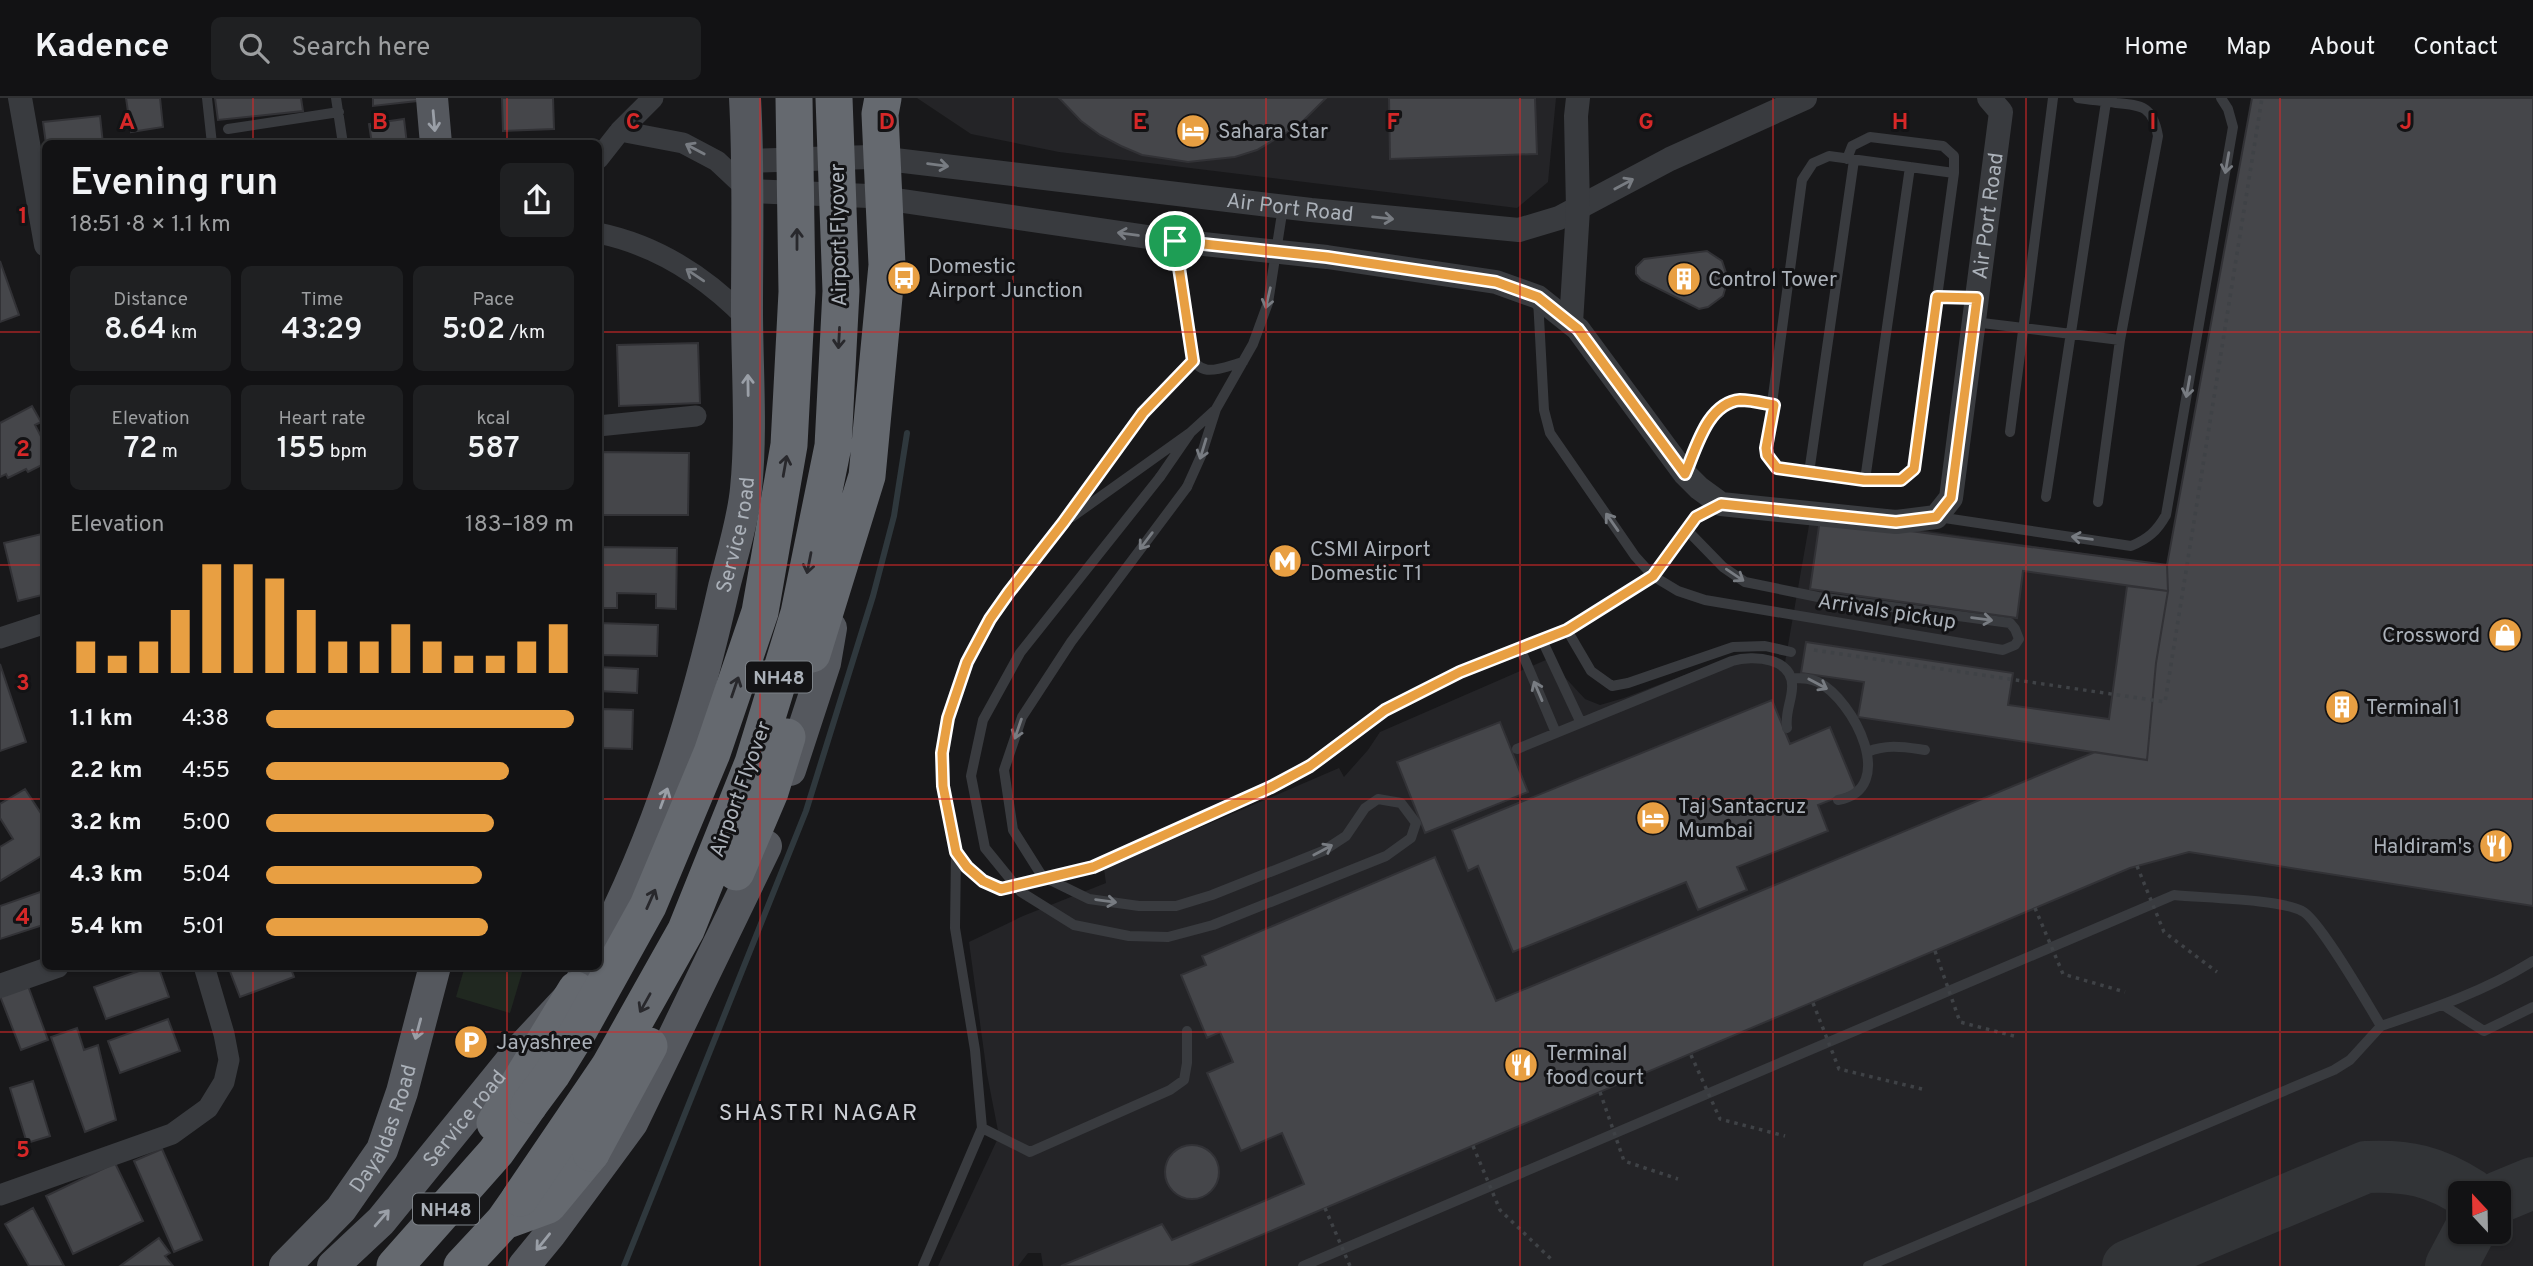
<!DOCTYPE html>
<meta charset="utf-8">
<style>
body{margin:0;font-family:Overpass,sans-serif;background:#1f2022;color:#f1f3f6;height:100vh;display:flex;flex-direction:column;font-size:26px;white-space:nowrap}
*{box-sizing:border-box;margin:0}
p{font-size:23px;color:#9c9ea0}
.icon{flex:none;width:38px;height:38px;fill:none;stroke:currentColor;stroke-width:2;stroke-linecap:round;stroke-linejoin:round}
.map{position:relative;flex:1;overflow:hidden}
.sheet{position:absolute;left:42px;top:42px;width:560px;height:830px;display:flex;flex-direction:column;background:#121214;border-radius:10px;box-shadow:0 2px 5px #0004,0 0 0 2px #313234}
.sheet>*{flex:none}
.needle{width:46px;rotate:338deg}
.controls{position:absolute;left:2448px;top:1083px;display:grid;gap:14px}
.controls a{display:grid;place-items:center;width:63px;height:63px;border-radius:10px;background:#121214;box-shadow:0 2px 5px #0004,0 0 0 2px #313234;font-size:35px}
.pin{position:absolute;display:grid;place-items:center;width:60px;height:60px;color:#fff;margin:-30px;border:4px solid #fff;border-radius:50%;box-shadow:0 2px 7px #0007}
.round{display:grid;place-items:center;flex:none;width:74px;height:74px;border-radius:10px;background:#1f2022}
.summary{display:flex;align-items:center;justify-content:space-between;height:119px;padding:0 28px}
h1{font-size:38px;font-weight:600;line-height:52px}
.stats{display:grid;grid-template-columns:repeat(3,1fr);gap:10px;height:119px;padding:7px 28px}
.stats div{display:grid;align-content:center;border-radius:10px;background:#1f2022;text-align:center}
.stats b{font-size:30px;font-weight:600}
.stats small{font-size:19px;font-weight:400}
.stats p{font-size:19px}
.chart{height:196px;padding:14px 28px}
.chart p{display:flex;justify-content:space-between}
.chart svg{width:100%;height:126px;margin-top:7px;stroke:#e89f42;stroke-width:6}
ul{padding:0 28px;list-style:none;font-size:23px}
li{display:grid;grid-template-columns:112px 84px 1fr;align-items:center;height:52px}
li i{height:18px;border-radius:9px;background:#e89f42}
header{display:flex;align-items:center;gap:42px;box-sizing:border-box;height:98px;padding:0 35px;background:#121214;border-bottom:2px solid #313234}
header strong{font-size:33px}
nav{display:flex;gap:38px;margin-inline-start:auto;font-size:24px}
.search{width:490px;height:63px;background:#1f2022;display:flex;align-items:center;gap:18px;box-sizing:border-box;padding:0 24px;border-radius:10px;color:#9c9ea0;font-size:26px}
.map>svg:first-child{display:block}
.built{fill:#242427;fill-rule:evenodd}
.green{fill:#202820}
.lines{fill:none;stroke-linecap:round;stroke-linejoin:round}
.stream{stroke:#2f383d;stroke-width:6}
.taxiway{stroke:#323437;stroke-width:52}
.building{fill:#45464a;stroke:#323236;stroke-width:2}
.path{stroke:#3f4246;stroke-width:3.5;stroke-dasharray:3.5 5;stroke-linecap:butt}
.service{stroke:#393b3f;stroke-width:10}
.minor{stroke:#393b3f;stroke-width:21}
.tertiary{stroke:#393b3f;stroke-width:24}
.primary{stroke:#55585e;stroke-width:32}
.motorway{stroke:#65696f;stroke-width:37}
.path-bridge{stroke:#3f4246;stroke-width:3.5;stroke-dasharray:3.5 5;stroke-linecap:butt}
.service-bridge{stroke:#393b3f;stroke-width:10}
.motorway-bridge{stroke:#65696f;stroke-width:37}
.oneway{stroke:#9a9fa7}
.oneway2{stroke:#787c82}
.oneway3{stroke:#28282c}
.route-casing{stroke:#fff;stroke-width:14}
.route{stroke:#e89f42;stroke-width:9}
.grid{fill:none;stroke:#d62828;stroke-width:2;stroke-opacity:0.55}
.labels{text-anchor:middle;stroke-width:6;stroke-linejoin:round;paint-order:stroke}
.shield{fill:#131315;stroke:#7d8288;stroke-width:2}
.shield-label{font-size:19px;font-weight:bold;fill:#abb1b9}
.poi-label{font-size:21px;fill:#abb1b9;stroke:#131315;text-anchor:start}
.street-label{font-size:21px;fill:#abb1b9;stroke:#131315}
.neighbourhood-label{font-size:23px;letter-spacing:2px;fill:#cccfd5;stroke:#131315}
.grid-label{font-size:23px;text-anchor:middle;font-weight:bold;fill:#d62828;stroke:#131315;stroke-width:6;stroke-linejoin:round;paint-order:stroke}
</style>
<header>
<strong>Kadence</strong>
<div class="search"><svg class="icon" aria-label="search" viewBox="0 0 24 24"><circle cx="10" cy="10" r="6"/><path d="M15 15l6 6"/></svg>Search here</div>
<nav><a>Home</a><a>Map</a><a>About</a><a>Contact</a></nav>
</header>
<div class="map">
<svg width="2533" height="1168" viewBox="0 0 2533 1168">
<rect width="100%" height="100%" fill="#18181a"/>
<path class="built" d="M917 0H1556L1548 84 1517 110 1059 54 971 36Z
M2252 0H2533V1168H1043L1041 1155H1028L1018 1168H938L999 1038 987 976 969 844 1023 818 1106 785 1104 771 1339 670 1344 679 1368 652 1380 634 1548 561 1585 601 1600 607 1624 600 1737 557 1784 570 1811 416 2167 467ZM2460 1096H2499V1134H2460Z"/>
<path class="green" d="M465 868H524L510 915 456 899Z"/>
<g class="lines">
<path class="stream" d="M624 1168 806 713 873 498 894 418 907 335"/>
<path class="taxiway" d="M2499 1099 2533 1085
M2128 1168 2366 1069C2407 1067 2435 1073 2470 1096
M2451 1168 2469 1134"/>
</g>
<path class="building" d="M126 0H160L163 29 131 34Z
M215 0H301L303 13 218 22Z
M373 0H417V3L373 8Z
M502 0H553L554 31 503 33Z
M1059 0H1326L1298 28 1257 52 1235 59 1188 64 1142 57 1121 48 1100 37 1081 23Z
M1389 0H1535L1537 56 1390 61Z
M2252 0H2533V808L2189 754 2130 770 1188 1168H1061L1162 1126 1172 1142 1304 1086 1282 1035 1241 1053 1207 975 1233 964 1220 934 1207 940 1181 877 1206 867 1202 858 1435 759 1496 903 2095 654 2147 662 2156 565 2168 493 2167 467Z
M100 18 103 46H46L43 24Z
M404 21 407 46H372L369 26Z
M1707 153 1722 163 1728 181 1723 198 1708 209 1699 211 1641 182 1636 176V169L1644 161Z
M0 163 19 217 0 224Z
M698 245 700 305 619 308 617 247Z
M32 308 41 324 35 327 46 348V365L28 374 26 371 8 380 6 376 0 379V325Z
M603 354 689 355 688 417H603Z
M1820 421 2167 467 2168 493 2023 473 2017 520 1810 491Z
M46 435V496L18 503 4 445Z
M598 449 677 450 676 511 656 510V496L617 495V510H598Z
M2127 488 2168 493 2156 565 2147 662 1858 619 1864 584 1801 575 1806 544 2013 575 2008 607 2109 621Z
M598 525 658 527 657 558 598 557Z
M0 566 26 644 0 653Z
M598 569 638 571 637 595 598 593Z
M1772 602 1790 646 1830 629 1856 692 1818 707 1828 733 1737 769 1747 792 1698 812 1686 784 1513 854 1478 768 1468 773 1452 732Z
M602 611 633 612 632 651 601 650Z
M1500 624 1528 694 1425 735 1397 664Z
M25 691 46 723V755L0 783V749L13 741 0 720V706Z
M43 793 46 801V826L0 841V808Z
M153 868H158L169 899 106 921 94 889Z
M228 868H290L294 879 240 899Z
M28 888 48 942 21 952 0 898Z
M168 921 180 953 120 975 108 943Z
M77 930 84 952 98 947 116 1022 85 1034 51 939Z
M33 983 50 1038 27 1045 10 990Z
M1165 1074a27 27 0 1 1 54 0a27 27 0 1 1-54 0Z
M162 1051 202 1142 174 1154 134 1063Z
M115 1065 143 1123 73 1156 46 1098Z
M33 1110 64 1168H29L5 1126Z
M159 1140 170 1155 165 1158 173 1168H120Z"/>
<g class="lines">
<path class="path" d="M1814 552 2165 604 2262 0"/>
<path class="service" d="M207 0 212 46
M336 0 343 46
M228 31 339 14
M1847 61 1852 48 1870 39 1943 48 1954 58V75
M1175 143 1190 255C1200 282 1220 270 1243 264
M1937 199 1914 371 1901 382H1865L1777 370C1770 365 1767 359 1766 350L1802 82 1813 65 1829 58 1954 75 1937 199 1976 200
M1538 201 1544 312 1550 335 1635 458 1653 478 1678 493 1705 502 2003 552 2015 547 2019 541 2015 531 2010 525 1818 499 1745 484 1723 469 1686 431
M1974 224 2120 242 2158 38C2153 9 2143 7 2116 5 2104 3 2091 2 2078 0
M1193 263 1142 315 1063 425 1009 494 990 521 967 564 948 620 942 655 943 688 956 754 967 769 983 783 1001 791 1093 769 1271 689 1310 668 1385 612 1460 574 1567 532 1653 478 1696 419 1720 407
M2010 334 2053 0
M1685 375C1696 350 1707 305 1740 302 1751 302 1763 305 1774 307
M1809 375 1854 62
M1160 379 1191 334 1214 313
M1865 382 1910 69
M1187 389 1201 358 1216 311 1253 246 1268 205 1283 109
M2046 399 2106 4
M2098 404 2120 242
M1072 419 1191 334
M1938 419 2131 448C2148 441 2157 433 2166 417L2233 29 2228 11 2221 0
M1567 532 1591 573 1612 588 1628 585 1733 549 1765 548 1791 554
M1542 542 1581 625
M1520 550 1556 635
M1792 580C1801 580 1810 580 1818 584 1854 602 1899 691 1838 702
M1517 651 1732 563C1753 557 1795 559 1792 591 1791 605 1785 615 1787 630
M1867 654C1888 646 1903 649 1925 652
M2443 907 2484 933 2533 909
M982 1030 1030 1054 1170 992 1184 982 1187 965V933
M923 1168 982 1030 975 952 955 830 956 754
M1303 1168 2174 797C2203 800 2279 801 2302 813 2319 821 2368 907 2381 928 2435 910 2485 893 2533 863
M1868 1168 2334 972 2350 962 2381 928"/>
<path class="minor" d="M620 33 683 45 717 63 749 93
M598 61 620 33 653 0
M598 135C657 147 706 179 747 221
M598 328 696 318
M0 540 46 525
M0 1097 172 1036 208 1010 224 984 229 962 224 936 204 868"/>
<g class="tertiary">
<path d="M20 0 46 147"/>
<path id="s1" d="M749 63 870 59 1311 112 1519 132 1559 120 1670 61 1805 0"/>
<path id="s2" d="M749 93 869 98 1175 143 1327 159 1496 184 1538 199 1578 231 1685 376 1699 390 1721 406 1896 424 1936 419 1951 400 2001 14 1989 0"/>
<path d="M1571 225 1578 111 1576 18 1578 0"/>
<path d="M0 888 57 868"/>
</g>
<g class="primary">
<path d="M432 0 436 46"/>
<path d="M790 672 825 565 831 530"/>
<path id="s3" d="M598 852C658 738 696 614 724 489 732 457 743 423 746 391 752 331 747 271 747 211 747 141 749 71 745 0"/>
<path id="s4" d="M285 1168 341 1111 382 1052 402 994 435 868"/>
<path id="s5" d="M333 1168 381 1123 519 953 576 892 590 868"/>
<path d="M524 1168 551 1135 632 1025 766 748"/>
</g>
<path class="motorway" d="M495 1025 576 892
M504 1123 548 1107 591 1055
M395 1168 496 1054 529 1007
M462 1168 504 1123 518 1103"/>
<path class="path-bridge" d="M2137 768 2164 834 2217 874
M2035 810 2063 876 2125 894
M1935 853 1960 924 2014 938
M1813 905 1839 971 1922 991
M1691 957 1720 1021 1785 1038
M1600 994 1624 1063 1678 1081
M1473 1048 1500 1112 1552 1162
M1325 1110 1350 1168"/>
<path class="service-bridge" d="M1160 379 1020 555 983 622 971 678 985 750 1021 794 1074 827 1129 838 1168 839 1213 827 1386 758 1411 740 1416 725 1401 705 1378 701 1365 710 1346 738 1323 753 1212 797 1176 808H1139L1089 801 1042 778 1013 732 1004 672 1022 619 1071 544 1187 389"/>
<path class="motorway-bridge" d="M812 556 867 378 887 167 880 16 883 0
M736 774 770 694 787 639
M529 1007 552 976 578 934 648 808 712 655 760 514 789 347 797 194 794 0
M591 1055 649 948
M520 1100 609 969 686 832 753 665 799 515 833 348 841 193 834 0"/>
</g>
<defs><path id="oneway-shaft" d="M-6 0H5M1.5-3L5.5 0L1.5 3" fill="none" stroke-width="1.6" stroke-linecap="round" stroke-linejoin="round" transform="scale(1.75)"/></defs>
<g class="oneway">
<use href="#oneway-shaft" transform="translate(434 23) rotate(85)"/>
<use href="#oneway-shaft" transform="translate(748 287) rotate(-91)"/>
<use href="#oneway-shaft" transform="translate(664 700) rotate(-70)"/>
<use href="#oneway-shaft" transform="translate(418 931) rotate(105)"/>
<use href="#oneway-shaft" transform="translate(382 1120) rotate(-49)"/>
<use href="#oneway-shaft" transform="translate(543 1144) rotate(129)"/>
</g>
<g class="oneway2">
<use href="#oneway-shaft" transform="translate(695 51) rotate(-152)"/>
<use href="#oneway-shaft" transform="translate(2227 65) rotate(100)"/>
<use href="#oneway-shaft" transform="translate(938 67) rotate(7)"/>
<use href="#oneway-shaft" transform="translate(1624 86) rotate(-28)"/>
<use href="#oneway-shaft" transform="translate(1383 120) rotate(6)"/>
<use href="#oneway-shaft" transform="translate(1128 136) rotate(-172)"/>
<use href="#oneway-shaft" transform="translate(695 177) rotate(-146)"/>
<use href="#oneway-shaft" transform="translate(1268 200) rotate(103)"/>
<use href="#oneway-shaft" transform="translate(2188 289) rotate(100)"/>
<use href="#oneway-shaft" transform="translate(1203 351) rotate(107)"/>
<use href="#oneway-shaft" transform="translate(1612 424) rotate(-125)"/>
<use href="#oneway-shaft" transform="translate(2082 440) rotate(-172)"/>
<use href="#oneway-shaft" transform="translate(1146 443) rotate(127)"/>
<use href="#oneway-shaft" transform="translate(1735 477) rotate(34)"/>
<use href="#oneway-shaft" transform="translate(1982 521) rotate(7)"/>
<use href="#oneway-shaft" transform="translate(1818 586) rotate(28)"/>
<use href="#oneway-shaft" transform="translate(1538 593) rotate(-113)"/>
<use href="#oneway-shaft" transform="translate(1018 631) rotate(109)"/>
<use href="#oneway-shaft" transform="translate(1323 752) rotate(-28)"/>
<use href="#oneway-shaft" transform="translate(1106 803) rotate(8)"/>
</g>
<g class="oneway3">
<use href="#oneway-shaft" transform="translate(797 141) rotate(-90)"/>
<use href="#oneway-shaft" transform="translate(839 240) rotate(93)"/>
<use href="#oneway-shaft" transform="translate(785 368) rotate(-80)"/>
<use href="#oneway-shaft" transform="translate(809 465) rotate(101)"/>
<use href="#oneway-shaft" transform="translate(735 589) rotate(-71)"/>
<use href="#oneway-shaft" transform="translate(651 801) rotate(-66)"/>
<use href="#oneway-shaft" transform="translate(645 905) rotate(119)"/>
</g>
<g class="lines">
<g class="route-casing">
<path id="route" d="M1175 143 1327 159 1496 184 1538 199 1578 231 1685 376C1696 351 1707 305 1740 302 1751 302 1763 305 1774 307L1766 350 1767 357 1777 370 1864 382H1901L1914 371 1937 199 1977 200 1951 400 1936 419 1896 424 1721 406 1696 419 1653 478 1567 532 1460 574 1385 612 1310 668 1271 689 1093 769 1001 791 983 783 967 769 956 754 943 688 942 655 948 620 967 564 990 521 1009 494 1063 425 1143 315 1193 263Z"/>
</g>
<use href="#route" class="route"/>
</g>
<path class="grid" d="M253 0V46M507 0V46M760 0V1168M1013 0V1168M1266 0V1168M1520 0V1168M1773 0V1168M2026 0V1168M2280 0V1168M0 234H46M598 234H2533M0 467H46M598 467H2533M0 701H46M598 701H2533M253 868V1168M507 868V1168M0 934H2533"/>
<defs>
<g id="hotel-disc" transform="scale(1.75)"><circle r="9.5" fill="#e89f42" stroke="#131315"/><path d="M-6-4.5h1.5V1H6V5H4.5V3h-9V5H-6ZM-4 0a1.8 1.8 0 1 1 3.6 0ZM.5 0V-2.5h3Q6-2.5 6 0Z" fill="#fff"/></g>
<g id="bus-disc" transform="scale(1.75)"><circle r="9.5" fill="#e89f42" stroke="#131315"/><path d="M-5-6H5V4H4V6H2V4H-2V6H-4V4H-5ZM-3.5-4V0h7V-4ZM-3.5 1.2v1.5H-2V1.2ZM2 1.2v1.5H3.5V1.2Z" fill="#fff"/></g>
<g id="building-disc" transform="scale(1.75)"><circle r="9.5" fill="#e89f42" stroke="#131315"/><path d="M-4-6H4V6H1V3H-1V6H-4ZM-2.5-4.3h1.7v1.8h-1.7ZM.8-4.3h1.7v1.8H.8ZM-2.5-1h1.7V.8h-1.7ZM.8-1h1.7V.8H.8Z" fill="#fff"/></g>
<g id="metro-disc" transform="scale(1.75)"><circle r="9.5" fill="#e89f42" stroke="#131315"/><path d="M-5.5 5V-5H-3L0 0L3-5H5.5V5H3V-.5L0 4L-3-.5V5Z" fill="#fff"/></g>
<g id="shop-disc" transform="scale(1.75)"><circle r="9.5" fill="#e89f42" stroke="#131315"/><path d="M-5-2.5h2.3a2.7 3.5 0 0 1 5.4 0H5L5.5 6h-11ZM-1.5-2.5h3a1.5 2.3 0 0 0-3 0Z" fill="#fff"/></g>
<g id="restaurant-disc" transform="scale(1.75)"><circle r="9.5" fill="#e89f42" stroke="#131315"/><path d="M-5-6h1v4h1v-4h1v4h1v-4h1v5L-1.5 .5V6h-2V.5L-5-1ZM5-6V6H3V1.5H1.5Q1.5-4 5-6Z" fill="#fff"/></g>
<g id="parking-disc" transform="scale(1.75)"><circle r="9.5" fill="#e89f42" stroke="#131315"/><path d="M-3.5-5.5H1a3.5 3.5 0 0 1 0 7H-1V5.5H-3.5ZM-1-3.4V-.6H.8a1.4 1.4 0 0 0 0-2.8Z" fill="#fff"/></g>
</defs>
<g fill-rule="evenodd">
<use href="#hotel-disc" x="1193" y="33"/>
<use href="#bus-disc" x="904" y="180"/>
<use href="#building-disc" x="1684" y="181"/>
<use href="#metro-disc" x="1285" y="463"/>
<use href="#shop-disc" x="2505" y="537"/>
<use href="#building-disc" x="2342" y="609"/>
<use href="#hotel-disc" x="1653" y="720"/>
<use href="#restaurant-disc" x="2496" y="748"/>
<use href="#parking-disc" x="471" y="944"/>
<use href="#restaurant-disc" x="1521" y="967"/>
</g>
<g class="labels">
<g class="shield">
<rect x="746" y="563.5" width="66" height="31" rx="5"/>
<rect x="413" y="1095.5" width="66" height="31" rx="5"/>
</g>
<g class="shield-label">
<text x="779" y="586">NH48</text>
<text x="446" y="1118">NH48</text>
</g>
<g class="poi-label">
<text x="1218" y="40">Sahara Star</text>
<text x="928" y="175">Domestic<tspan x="928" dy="24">Airport Junction</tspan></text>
<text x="1708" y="188">Control Tower</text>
<text x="1310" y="458">CSMI Airport<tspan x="1310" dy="24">Domestic T1</tspan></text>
<text x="2480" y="544" text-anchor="end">Crossword</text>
<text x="2366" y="616">Terminal 1</text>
<text x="1678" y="715">Taj Santacruz<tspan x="1678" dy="24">Mumbai</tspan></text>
<text x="2472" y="755" text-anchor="end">Haldiram's</text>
<text x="496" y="951">Jayashree</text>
<text x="1546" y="962">Terminal<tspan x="1546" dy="24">food court</tspan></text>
</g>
<g class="street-label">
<text dy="7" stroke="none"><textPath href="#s1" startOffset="544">Air Port Road</textPath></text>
<text dy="7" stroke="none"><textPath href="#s2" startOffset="1601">Air Port Road</textPath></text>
<text transform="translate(838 137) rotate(-91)" y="7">Airport Flyover</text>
<text dy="7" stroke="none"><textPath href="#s3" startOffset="439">Service road</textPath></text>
<text transform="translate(1887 513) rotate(9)" y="7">Arrivals pickup</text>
<text transform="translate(740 691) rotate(-70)" y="7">Airport Flyover</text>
<text dy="7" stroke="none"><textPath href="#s5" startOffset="198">Service road</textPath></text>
<text dy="7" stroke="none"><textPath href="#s4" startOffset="172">Dayaldas Road</textPath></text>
</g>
<g class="neighbourhood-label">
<text x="819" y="1022">SHASTRI NAGAR</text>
</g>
</g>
<g class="grid-label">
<text x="127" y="31">A</text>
<text x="380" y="31">B</text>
<text x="633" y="31">C</text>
<text x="887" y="31">D</text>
<text x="1140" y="31">E</text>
<text x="1393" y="31">F</text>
<text x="1646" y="31">G</text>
<text x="1900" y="31">H</text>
<text x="2153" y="31">I</text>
<text x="2406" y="31">J</text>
<text x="23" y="125">1</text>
<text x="23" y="358">2</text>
<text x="23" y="592">3</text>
<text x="23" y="826">4</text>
<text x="23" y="1059">5</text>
</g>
</svg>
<div class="controls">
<a><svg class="needle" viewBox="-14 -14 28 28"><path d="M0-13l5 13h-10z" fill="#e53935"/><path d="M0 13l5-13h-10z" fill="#9c9ea0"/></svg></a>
</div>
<div class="pin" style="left:1175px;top:143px;background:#1e9e55"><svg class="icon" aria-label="arrive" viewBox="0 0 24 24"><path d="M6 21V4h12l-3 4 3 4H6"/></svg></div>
<section class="sheet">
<div class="summary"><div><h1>Evening run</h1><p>18:51 · 8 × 1.1 km</p></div><a class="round"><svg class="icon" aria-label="share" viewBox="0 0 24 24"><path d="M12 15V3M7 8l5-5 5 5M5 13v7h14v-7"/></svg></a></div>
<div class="stats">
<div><p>Distance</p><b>8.64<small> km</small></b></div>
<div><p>Time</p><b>43:29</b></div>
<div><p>Pace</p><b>5:02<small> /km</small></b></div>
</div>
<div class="stats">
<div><p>Elevation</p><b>72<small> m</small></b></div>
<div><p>Heart rate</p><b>155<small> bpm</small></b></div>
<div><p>kcal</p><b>587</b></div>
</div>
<div class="chart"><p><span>Elevation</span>183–189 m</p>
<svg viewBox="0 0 160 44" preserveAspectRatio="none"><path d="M5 44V33M15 44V38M25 44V33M35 44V22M45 44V6M55 44V6M65 44V11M75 44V22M85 44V33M95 44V33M105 44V27M115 44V33M125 44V38M135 44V38M145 44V33M155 44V27"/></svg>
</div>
<ul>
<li><b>1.1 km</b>4:38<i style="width:100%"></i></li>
<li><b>2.2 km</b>4:55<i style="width:79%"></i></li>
<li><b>3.2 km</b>5:00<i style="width:74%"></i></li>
<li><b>4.3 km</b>5:04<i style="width:70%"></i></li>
<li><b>5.4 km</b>5:01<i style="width:72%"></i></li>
</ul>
</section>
</div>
